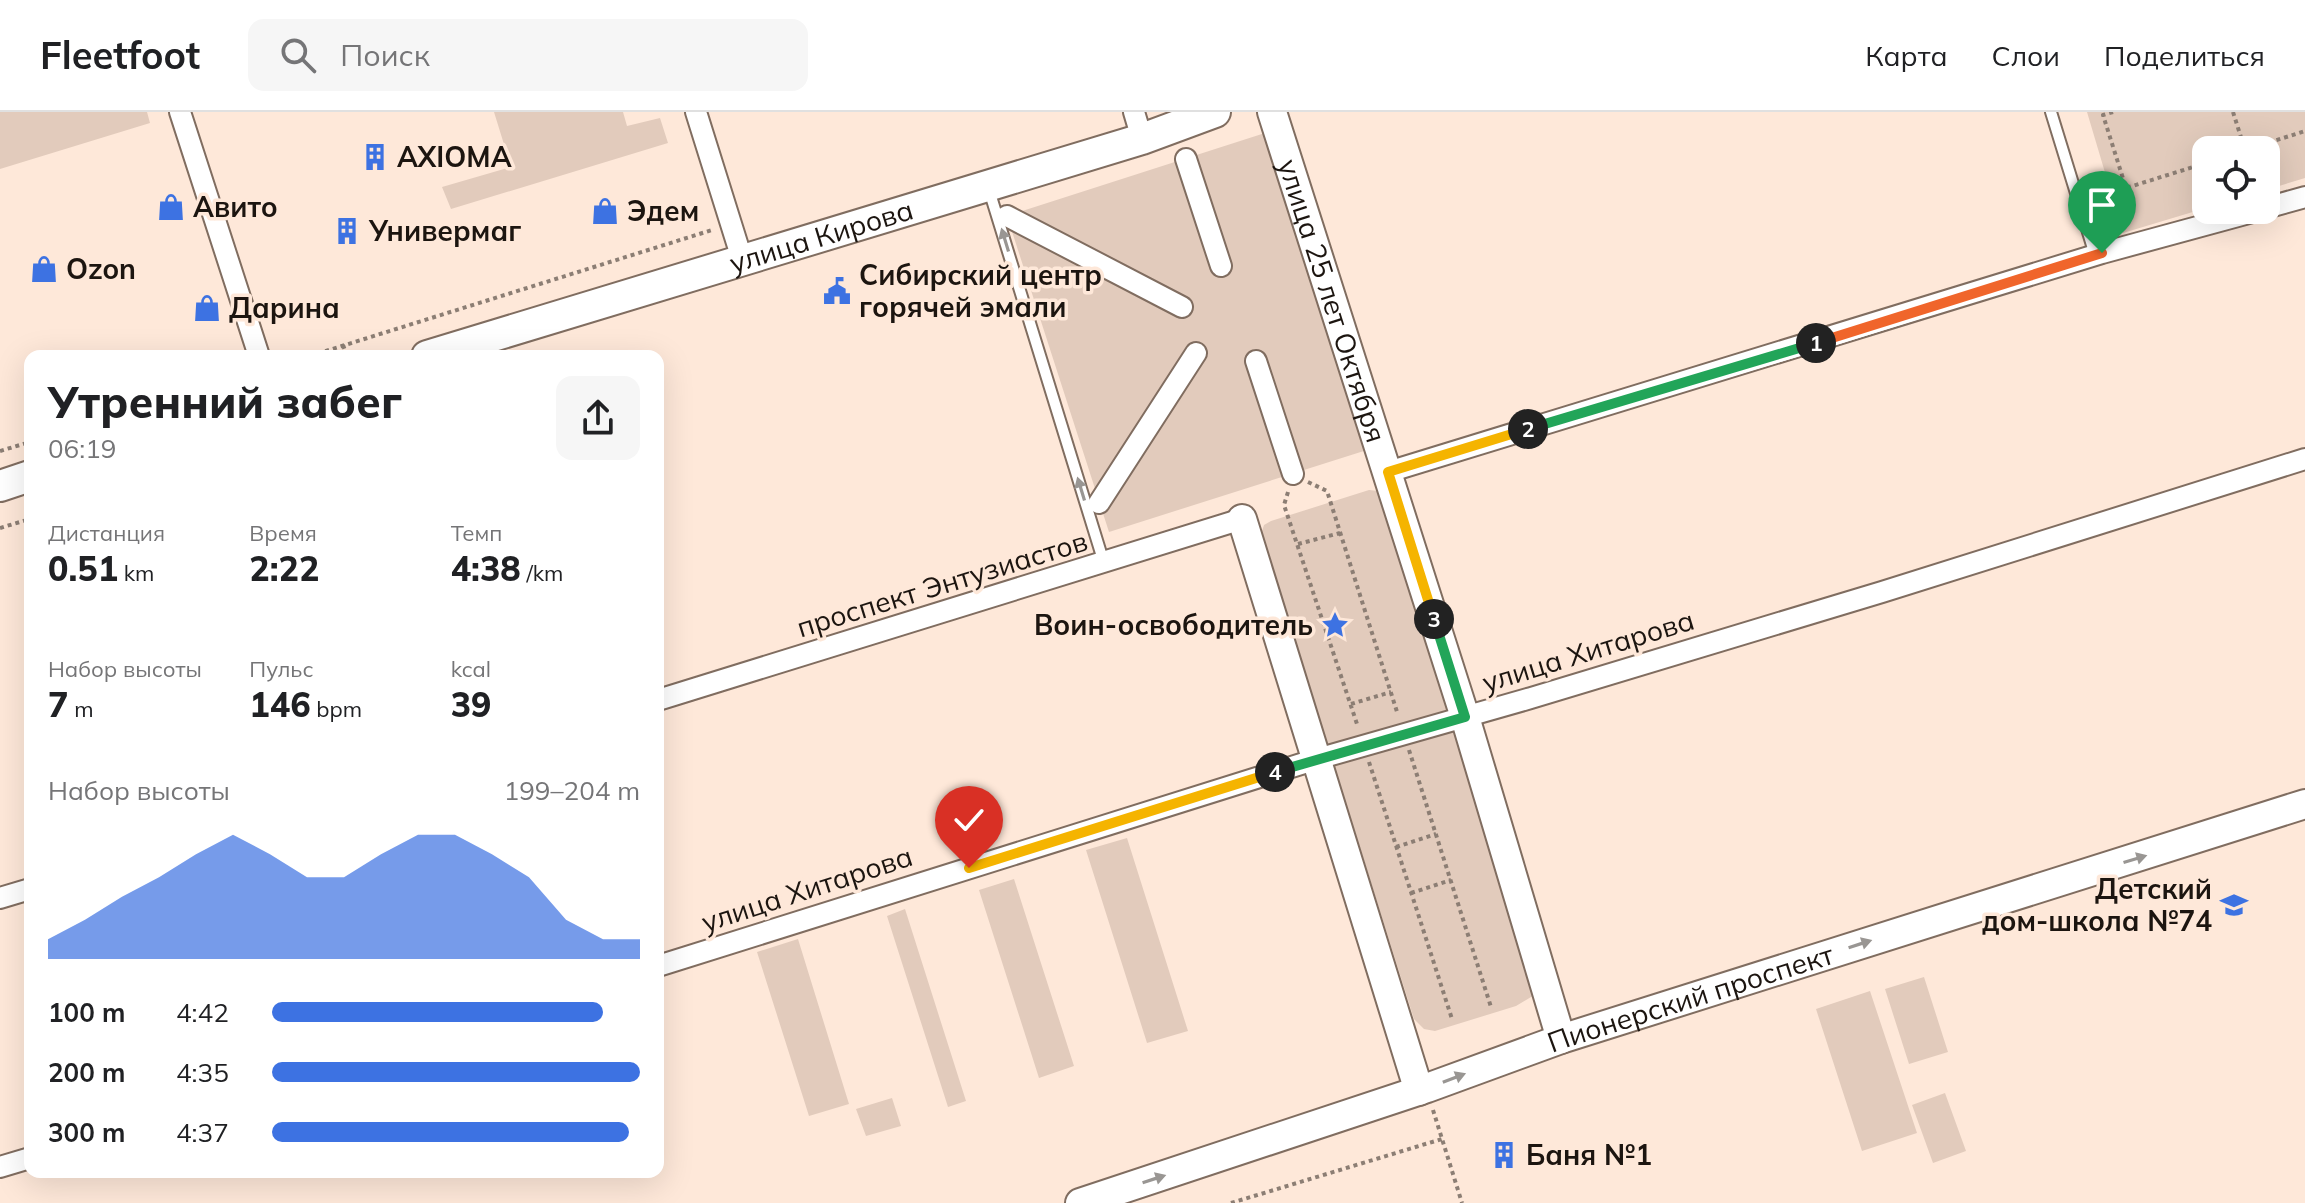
<!DOCTYPE html>
<html lang="ru">
<meta charset="utf-8">
<style>
body{margin:0;font-family:Mulish,sans-serif;background:#f6f6f6;color:#202124;height:100vh;display:flex;flex-direction:column;font-size:30px;white-space:nowrap}
*{box-sizing:border-box;margin:0}
p{font-size:26px;color:#757577}
.icon{flex:none;width:44px;height:44px;fill:none;stroke:currentColor;stroke-width:2;stroke-linecap:round;stroke-linejoin:round}
.map{position:relative;flex:1;overflow:hidden}
.sheet{position:absolute;left:24px;top:238px;width:640px;height:828px;display:flex;flex-direction:column;background:#fff;border-radius:16px;box-shadow:0 8px 32px #0002}
.sheet>*{flex:none}
.tools{position:absolute;left:2192px;top:24px;display:grid;gap:16px}
.tools a{display:grid;place-items:center;width:88px;height:88px;border-radius:16px;background:#fff;box-shadow:0 8px 32px #0002;font-size:40px}
.pin{position:absolute;display:grid;place-items:center;width:68px;height:68px;color:#fff;margin:-82px -34px;border-radius:50% 50% 50% 0;rotate:-45deg;box-shadow:0 0 8px #0007}
.pin .icon{rotate:45deg}
.km{position:absolute;width:40px;height:40px;margin:-20px;border-radius:50%;background:#222;color:#fff;font-size:22px;line-height:40px;text-align:center}
.round{display:grid;place-items:center;flex:none;width:84px;height:84px;border-radius:16px;background:#f6f6f6}
.overview{display:flex;align-items:center;justify-content:space-between;height:136px;padding:0 24px}
h1{font-size:44px;font-weight:800;line-height:60px}
.figures{display:grid;grid-template-columns:repeat(3,1fr);gap:12px;height:136px;padding:8px 24px}
.figures div{display:grid;align-content:center}
.figures b{font-size:34px;font-weight:800}
.figures small{font-size:22px;font-weight:400}
.figures p{font-size:22px}
.chart{height:224px;padding:16px 24px}
.chart p{display:flex;justify-content:space-between}
.chart svg{width:100%;height:144px;margin-top:8px;fill:#3d72e2;opacity:.7}
ul{padding:0 24px;list-style:none;font-size:26px}
li{display:grid;grid-template-columns:128px 96px 1fr;align-items:center;height:60px}
li i{height:20px;border-radius:10px;background:#3d72e2}
header{display:flex;align-items:center;gap:48px;box-sizing:border-box;height:112px;padding:0 40px;background:#fff;border-bottom:2px solid #e0e0e0}
header strong{font-size:38px}
nav{display:flex;gap:44px;margin-inline-start:auto;font-size:28px}
.search{width:560px;height:72px;background:#f6f6f6;display:flex;align-items:center;gap:20px;box-sizing:border-box;padding:0 28px;border-radius:16px;color:#757577;font-size:30px}
.map>svg:first-child{display:block}
.green{fill:#e2cbbc}
.lines{fill:none;stroke-linecap:round;stroke-linejoin:round}
.lane-casing{stroke:#806d60;stroke-width:14}
.street-casing{stroke:#806d60;stroke-width:24}
.secondary-casing{stroke:#806d60;stroke-width:32}
.primary-casing{stroke:#806d60;stroke-width:34}
.path{stroke:#8c7e74;stroke-width:4;stroke-dasharray:4 4;stroke-linecap:butt}
.lane{stroke:#fff;stroke-width:10}
.street{stroke:#fff;stroke-width:20}
.secondary{stroke:#fff;stroke-width:28}
.primary{stroke:#fff;stroke-width:30}
.oneway{fill:#999693}
.split-1-casing{stroke:#fff;stroke-width:16}
.split-2-casing{stroke:#fff;stroke-width:16}
.split-3-casing{stroke:#fff;stroke-width:16}
.split-4-casing{stroke:#fff;stroke-width:16}
.split-5-casing{stroke:#fff;stroke-width:16}
.split-1{stroke:#f0652b;stroke-width:10}
.split-2{stroke:#22a559;stroke-width:10}
.split-3{stroke:#f5b400;stroke-width:10}
.split-4{stroke:#22a559;stroke-width:10}
.split-5{stroke:#f5b400;stroke-width:10}
.labels{text-anchor:middle;stroke-width:7;stroke-linejoin:round;paint-order:stroke}
.poi-label{font-size:28px;font-weight:bold;fill:#1c1510;stroke:#fee8d9;text-anchor:start}
.street-label{font-size:28px;fill:#1c1510;stroke:#fee8d9}
</style>
<header>
<strong>Fleetfoot</strong>
<div class="search"><svg class="icon" aria-label="search" viewBox="0 0 24 24"><circle cx="10" cy="10" r="6"/><path d="M15 15l6 6"/></svg>Поиск</div>
<nav><a>Карта</a><a>Слои</a><a>Поделиться</a></nav>
</header>
<div class="map">
<svg width="2305" height="1091" viewBox="0 0 2305 1091">
<rect width="100%" height="100%" fill="#fee8d9"/>
<path class="green" d="M0 0H147L150 11 0 57Z
M494 0H623L627 14 660 6 668 31 451 97 442 75 511 55Z
M2087 0H2305V66L2266 78V38H2206V96L2123 121Z
M1265 21 1367 338 1109 420 1007 104Z
M1369 378 1378 379 1385 384 1536 882 1516 894 1435 919 1424 917 1414 907 1261 422 1264 413 1271 409Z
M1127 726 1188 919 1147 931 1086 738Z
M1014 767 1074 954 1039 966 979 778Z
M905 797 966 989 948 995 887 804Z
M798 827 849 992 809 1004 757 840Z
M1924 865 1948 940 1909 952 1885 877Z
M1870 879 1917 1021 1862 1039 1816 897Z
M1945 981 1966 1039 1933 1051 1912 993Z
M892 986 901 1014 866 1024 856 997Z"/>
<g class="lines">
<g class="lane-casing">
<path id="lane" d="M2051 0 2095 143
M989 78 1104 451"/>
</g>
<g class="street-casing">
<path id="street" d="M180 0 259 244
M696 0 742 147
M1134 0 1142 27
M1186 47 1221 154
M2266 96 2305 85
M1007 104 1182 195
M1256 249 1293 362
M1388 360 2102 141 2260 98
M1099 391 1196 241
M658 588 1242 407
M0 786 30 777
M658 854 1317 647 1531 586 1882 480 2305 347
M0 1055 30 1046"/>
</g>
<g class="secondary-casing">
<g id="secondary">
<path id="s1" d="M1272 0 1465 605 1561 927"/>
<path d="M1242 407 1419 979"/>
<path id="s2" d="M1080 1091 1427 976 1561 927 2305 692"/>
</g>
</g>
<g class="primary-casing">
<g id="primary">
<path id="s3" d="M427 244 1142 27 1215 0"/>
<path d="M0 374 30 364"/>
</g>
</g>
<path class="path" d="M2113 0 2103 3 2126 76 2206 51
M2233 0 2245 38
M2246 38 2305 19
M343 233 347 244
M310 244 712 118
M0 339 30 330
M1308 370 1327 379 1398 603
M1288 380 1284 393 1358 615
M0 416 30 407
M1298 432 1340 421
M1351 592 1391 580
M1409 638 1491 895
M1369 650 1452 907
M1396 735 1436 722
M1411 781 1451 768
M1433 998 1462 1091
M1231 1091 1442 1027"/>
<use href="#lane" class="lane"/>
<use href="#street" class="street"/>
<use href="#secondary" class="secondary"/>
<use href="#primary" class="primary"/>
</g>
<defs><path id="oneway-solid" d="M-6-.8H1V-3.2L6.5 0L1 3.2V.8H-6Z" transform="scale(2)"/></defs>
<g class="oneway">
<use href="#oneway-solid" transform="translate(1005 128) rotate(-107)"/>
<use href="#oneway-solid" transform="translate(1081 377) rotate(-107)"/>
<use href="#oneway-solid" transform="translate(2135 747) rotate(-17)"/>
<use href="#oneway-solid" transform="translate(1860 832) rotate(-18)"/>
<use href="#oneway-solid" transform="translate(1454 966) rotate(-21)"/>
<use href="#oneway-solid" transform="translate(1154 1067) rotate(-18)"/>
</g>
<g class="lines">
<g class="split-1-casing">
<path id="split-1" d="M1816 231 2102 141"/>
</g>
<g class="split-2-casing">
<path id="split-2" d="M1528 317 1816 231"/>
</g>
<g class="split-3-casing">
<path id="split-3" d="M1434 507 1388 360 1528 317"/>
</g>
<g class="split-4-casing">
<path id="split-4" d="M1275 660 1465 605 1434 507"/>
</g>
<g class="split-5-casing">
<path id="split-5" d="M969 756 1275 660"/>
</g>
<use href="#split-1" class="split-1"/>
<use href="#split-2" class="split-2"/>
<use href="#split-3" class="split-3"/>
<use href="#split-4" class="split-4"/>
<use href="#split-5" class="split-5"/>
</g>
<defs>
<g id="building-bare" transform="scale(2.16)"><path d="M-4-6H4V6H1V3H-1V6H-4ZM-2.5-4.3h1.7v1.8h-1.7ZM.8-4.3h1.7v1.8H.8ZM-2.5-1h1.7V.8h-1.7ZM.8-1h1.7V.8H.8Z" fill="#3d72e2" stroke="#fee8d9" stroke-width="2.5" paint-order="stroke"/></g>
<g id="shop-bare" transform="scale(2.16)"><path d="M-5-2.5h2.3a2.7 3.5 0 0 1 5.4 0H5L5.5 6h-11ZM-1.5-2.5h3a1.5 2.3 0 0 0-3 0Z" fill="#3d72e2" stroke="#fee8d9" stroke-width="2.5" paint-order="stroke"/></g>
<g id="civic-bare" transform="scale(2.16)"><path d="M-.6-6.5H3V-4.5H.6V-3L4-1V1h2V6H-6V1h2V-1L-.6-3ZM-1.2 2.5V6h2.4V2.5Z" fill="#3d72e2" stroke="#fee8d9" stroke-width="2.5" paint-order="stroke"/></g>
<g id="sight-bare" transform="scale(2.16)"><path d="M0-6L1.8-2.2L6-1.7L2.9 1.2L3.7 5.4L0 3.3L-3.7 5.4L-2.9 1.2L-6-1.7L-1.8-2.2Z" fill="#3d72e2" stroke="#fee8d9" stroke-width="2.5" paint-order="stroke"/></g>
<g id="school-bare" transform="scale(2.16)"><path d="M0-5L7-2L0 1L-7-2ZM-4 1L0 2.5L4 1V4Q0 6-4 4Z" fill="#3d72e2" stroke="#fee8d9" stroke-width="2.5" paint-order="stroke"/></g>
</defs>
<g fill-rule="evenodd">
<use href="#building-bare" x="375" y="45"/>
<use href="#shop-bare" x="171" y="95"/>
<use href="#shop-bare" x="605" y="99"/>
<use href="#building-bare" x="347" y="119"/>
<use href="#shop-bare" x="44" y="157"/>
<use href="#civic-bare" x="837" y="179"/>
<use href="#shop-bare" x="207" y="196"/>
<use href="#sight-bare" x="1335" y="513"/>
<use href="#school-bare" x="2234" y="793"/>
<use href="#building-bare" x="1504" y="1043"/>
</g>
<g class="labels">
<g class="poi-label">
<text x="397" y="55">AXIOMA</text>
<text x="193" y="105">Авито</text>
<text x="627" y="109">Эдем</text>
<text x="369" y="129">Универмаг</text>
<text x="66" y="167">Ozon</text>
<text x="859" y="173">Сибирский центр<tspan x="859" dy="32">горячей эмали</tspan></text>
<text x="229" y="206">Дарина</text>
<text x="1313" y="523" text-anchor="end">Воин-освободитель</text>
<text x="2212" y="787" text-anchor="end">Детский<tspan x="2212" dy="32">дом-школа №74</tspan></text>
<text x="1526" y="1053">Баня №1</text>
</g>
<g class="street-label">
<text dy="10" stroke="none"><textPath href="#s3" startOffset="412">улица Кирова</textPath></text>
<text dy="10" stroke="none"><textPath href="#s1" startOffset="198">улица 25 лет Октября</textPath></text>
<text transform="translate(942 472) rotate(-17)" y="10">проспект Энтузиастов</text>
<text transform="translate(1588 539) rotate(-17)" y="10">улица Хитарова</text>
<text transform="translate(807 777) rotate(-18)" y="10">улица Хитарова</text>
<text dy="10" stroke="none"><textPath href="#s2" startOffset="644">Пионерский проспект</textPath></text>
</g>
</g>
</svg>
<div class="tools">
<a><svg class="icon" aria-label="locate" viewBox="0 0 24 24"><circle cx="12" cy="12" r="6"/><path d="M12 2v4M12 18v4M2 12h4M18 12h4"/></svg></a>
</div>
<div class="pin" style="left:2102px;top:141px;background:#1e9e55"><svg class="icon" aria-label="arrive" viewBox="0 0 24 24"><path d="M6 21V4h12l-3 4 3 4H6"/></svg></div>
<div class="pin" style="left:969px;top:756px;background:#d93025"><svg class="icon" aria-label="check" viewBox="0 0 24 24"><path d="M5 12l5 5 9-10"/></svg></div>
<b class="km" style="left:1816px;top:231px">1</b>
<b class="km" style="left:1528px;top:317px">2</b>
<b class="km" style="left:1434px;top:507px">3</b>
<b class="km" style="left:1275px;top:660px">4</b>
<section class="sheet">
<div class="overview"><div><h1>Утренний забег</h1><p>06:19</p></div><a class="round"><svg class="icon" aria-label="share" viewBox="0 0 24 24"><path d="M12 15V3M7 8l5-5 5 5M5 13v7h14v-7"/></svg></a></div>
<div class="figures">
<div><p>Дистанция</p><b>0.51<small> km</small></b></div>
<div><p>Время</p><b>2:22</b></div>
<div><p>Темп</p><b>4:38<small> /km</small></b></div>
</div>
<div class="figures">
<div><p>Набор высоты</p><b>7<small> m</small></b></div>
<div><p>Пульс</p><b>146<small> bpm</small></b></div>
<div><p>kcal</p><b>39</b></div>
</div>
<div class="chart"><p><span>Набор высоты</span>199–204 m</p>
<svg viewBox="0 0 160 44" preserveAspectRatio="none"><path d="M0 44V38L10 32L20 25L30 19L40 12L50 6L60 12L70 19L80 19L90 12L100 6L110 6L120 12L130 19L140 32L150 38L160 38V44z"/></svg>
</div>
<ul>
<li><b>100 m</b>4:42<i style="width:90%"></i></li>
<li><b>200 m</b>4:35<i style="width:100%"></i></li>
<li><b>300 m</b>4:37<i style="width:97%"></i></li>
</ul>
</section>
</div>
